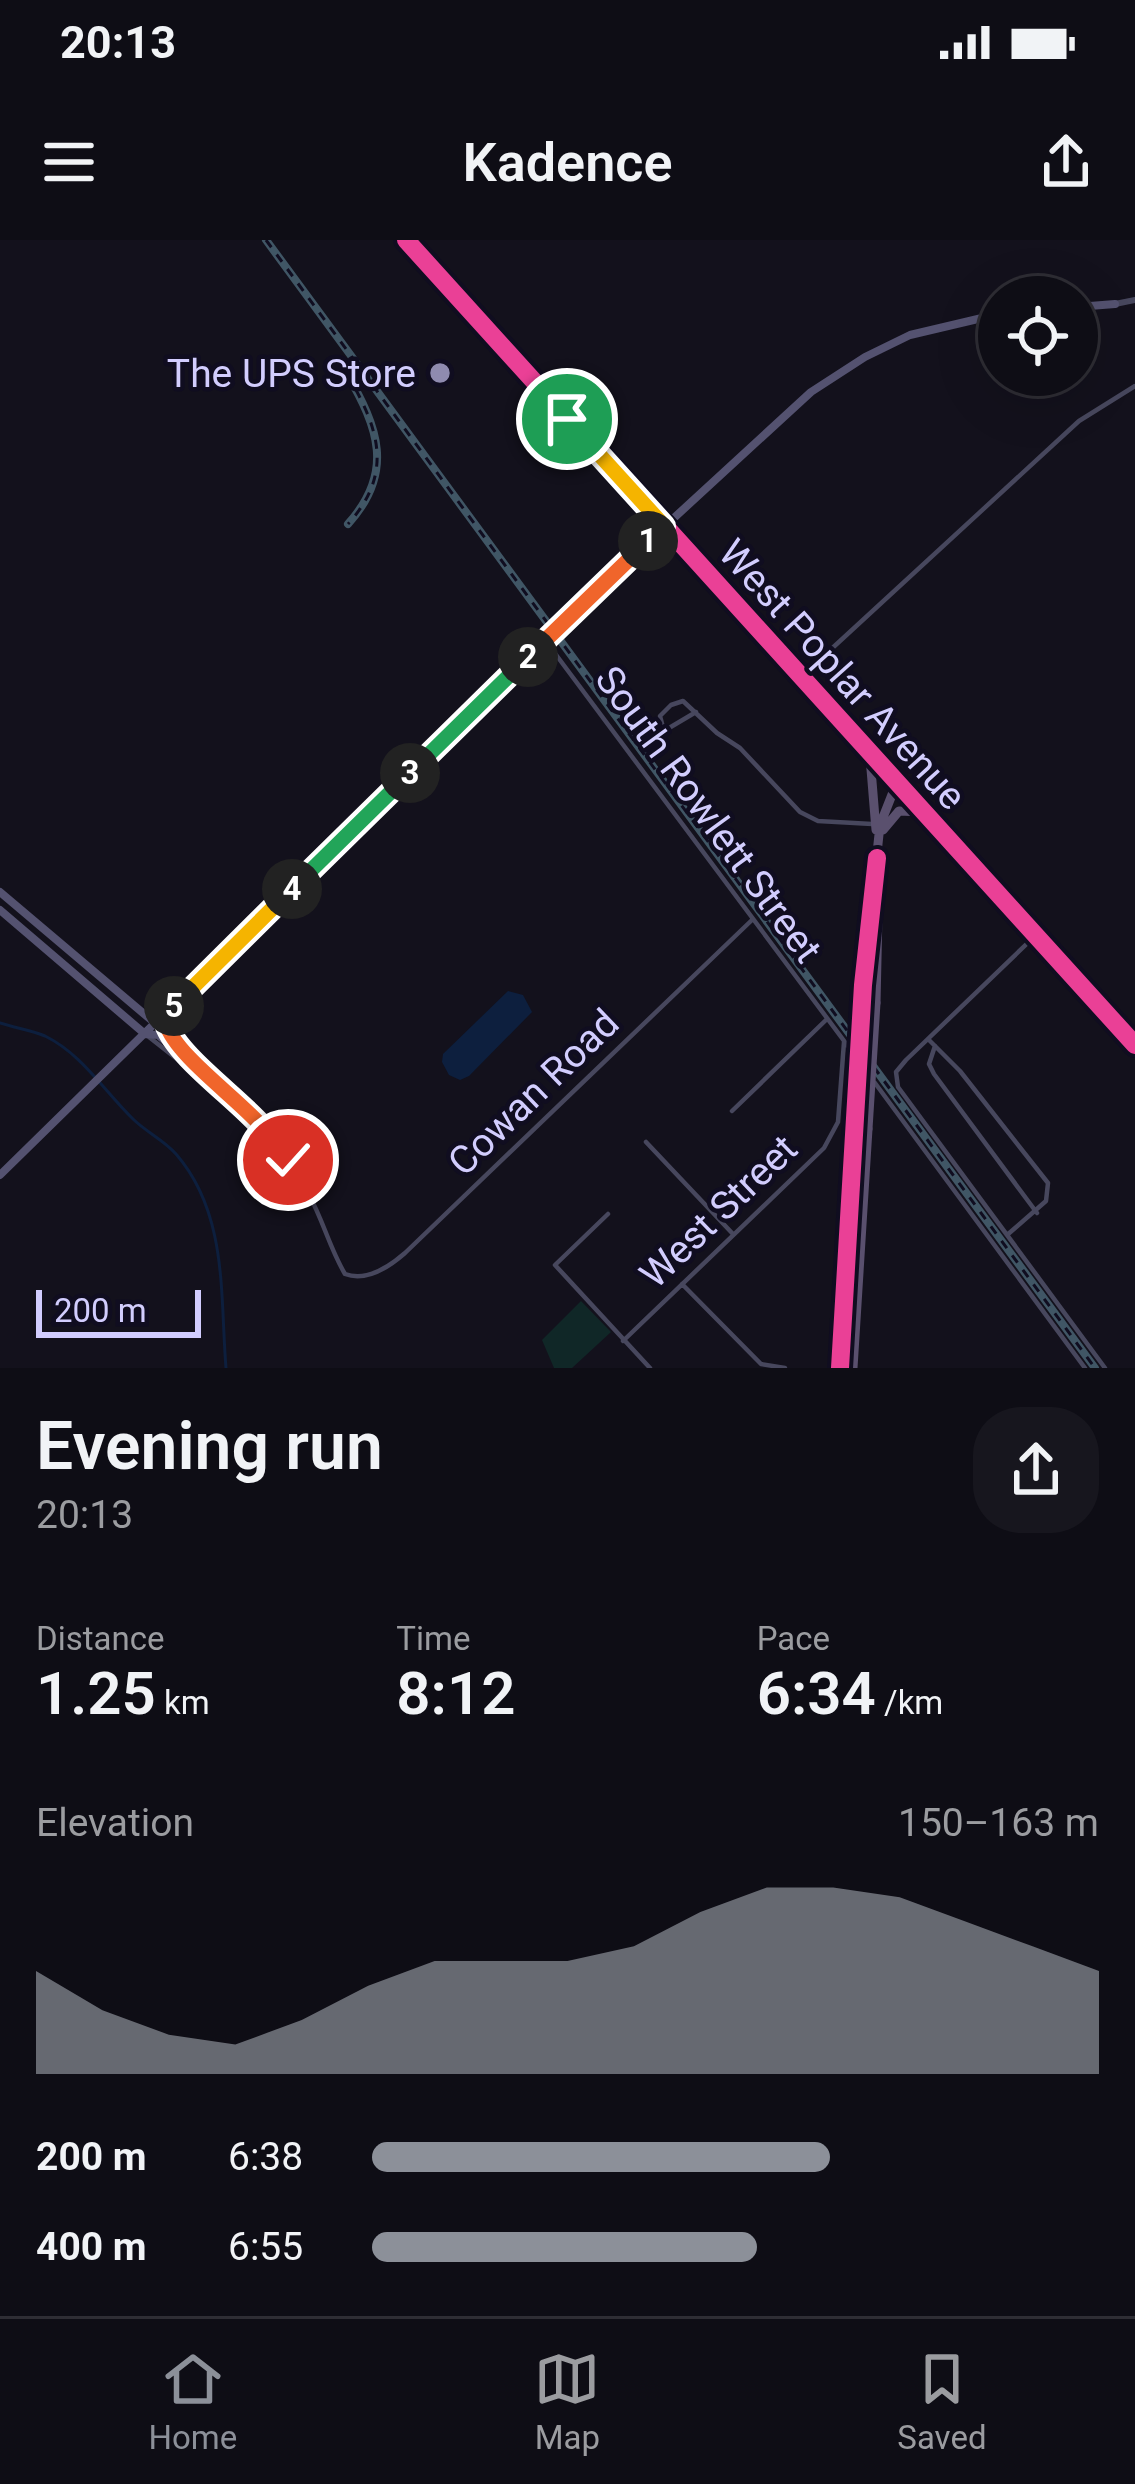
<!DOCTYPE html>
<meta charset="utf-8">
<style>
body{margin:0;font-family:Roboto,sans-serif;background:#17161e;color:#f1f3f6;height:100vh;display:flex;flex-direction:column;font-size:45px;white-space:nowrap}
*{box-sizing:border-box;margin:0}
p{font-size:39px;color:#9b9ca0}
.icon{flex:none;width:66px;height:66px;fill:none;stroke:currentColor;stroke-width:2;stroke-linecap:round;stroke-linejoin:round}
.map{position:relative;height:1128px;overflow:hidden}
.panel{display:flex;flex-direction:column;background:#0e0d15;flex:1}
.panel>*{flex:none}
.controls{position:absolute;left:978px;top:36px;display:grid;gap:24px}
.controls a{display:grid;place-items:center;width:120px;height:120px;border-radius:50%;background:#0e0d15;box-shadow:0 12px 48px #0002,0 0 0 3px #2e2d34;font-size:60px}
.scale{position:absolute;left:36px;bottom:30px;width:165px;box-sizing:border-box;padding-left:12px;border:6px solid #d2cdfe;border-top:0;font-size:33px;line-height:42px;white-space:nowrap;color:#d2cdfe;-webkit-text-stroke:9px #100d20;paint-order:stroke}
.pin{position:absolute;display:grid;place-items:center;width:102px;height:102px;color:#fff;margin:-51px;border:6px solid #fff;border-radius:50%;box-shadow:0 3px 12px #0007}
.km{position:absolute;width:60px;height:60px;margin:-30px;border-radius:50%;background:#222;color:#fff;font-size:33px;line-height:60px;text-align:center}
.round{display:grid;place-items:center;flex:none;width:126px;height:126px;border-radius:48px;background:#17161e}
.summary{display:flex;align-items:center;justify-content:space-between;height:204px;padding:0 36px}
h1{font-size:66px;font-weight:600;line-height:90px}
.metrics{display:grid;grid-template-columns:repeat(3,1fr);gap:18px;height:204px;padding:12px 36px}
.metrics div{display:grid;align-content:center}
.metrics b{font-size:60px;font-weight:600}
.metrics small{font-size:33px;font-weight:400}
.metrics p{font-size:33px}
.chart{height:336px;padding:24px 36px}
.chart p{display:flex;justify-content:space-between}
.chart svg{width:100%;height:216px;margin-top:12px;fill:#8c9099;opacity:.7}
ul{padding:0 36px;list-style:none;font-size:39px}
li{display:grid;grid-template-columns:192px 144px 1fr;align-items:center;height:90px}
li i{height:30px;border-radius:15px;background:#8c9099}
.status{display:flex;justify-content:space-between;align-items:center;height:84px;padding:0 60px;background:#0e0d15;direction:ltr}
.status svg{height:33px;fill:currentColor}
header{display:flex;justify-content:space-between;align-items:center;height:156px;padding:0 36px;background:#0e0d15;font-size:54px;font-weight:600}
.tabs{display:flex;justify-content:space-around;align-items:center;height:168px;border-top:3px solid #2e2d34;background:#0e0d15;font-size:33px;color:#9b9ca0}
.tabs a{display:grid;justify-items:center;gap:6px}
.tabs .active{color:#8c9099}
.map>svg:first-child{display:block}
.green{fill:#102727}
.water{fill:#0d1f3e}
.lines{fill:none;stroke-linecap:round;stroke-linejoin:round}
.stream{stroke:#0d1f3e;stroke-width:3}
.minor{stroke:#47475d;stroke-width:4.5}
.tertiary{stroke:#47475d;stroke-width:6}
.secondary{stroke:#545270;stroke-width:8}
.primary{stroke:#5a506e;stroke-width:9}
.rail-casing{stroke:#405665;stroke-width:8}
.rail{stroke:#100d20;stroke-width:3;stroke-dasharray:9;stroke-linecap:butt}
.primary-bridge{stroke:#5a506e;stroke-width:9}
.cycleway-casing{stroke:#100d20;stroke-width:26}
.cycleway{stroke:#ea4096;stroke-width:18}
.split-1-casing{stroke:#fff;stroke-width:24}
.split-2-casing{stroke:#fff;stroke-width:24}
.split-3-casing{stroke:#fff;stroke-width:24}
.split-4-casing{stroke:#fff;stroke-width:24}
.split-5-casing{stroke:#fff;stroke-width:24}
.split-6-casing{stroke:#fff;stroke-width:24}
.split-7-casing{stroke:#fff;stroke-width:24}
.split-1{stroke:#f5b400;stroke-width:15}
.split-2{stroke:#f0652b;stroke-width:15}
.split-3{stroke:#22a559;stroke-width:15}
.split-4{stroke:#22a559;stroke-width:15}
.split-5{stroke:#f5b400;stroke-width:15}
.split-6{stroke:#f0652b;stroke-width:15}
.split-7{stroke:#22a559;stroke-width:15}
.poi-dot{fill:#8f8baf;stroke:#100d20;stroke-width:4.5}
.labels{text-anchor:middle;stroke-width:9;stroke-linejoin:round;paint-order:stroke}
.poi-label{font-size:39px;fill:#d2cdfe;stroke:#100d20;text-anchor:end}
.street-label{font-size:39px;fill:#d2cdfe;stroke:#100d20}
</style>
<div class="status"><b>20:13</b><svg viewBox="0 0 49 12"><path d="M0 12V9h3v3zM5 12V6h3v6zM10 12V3h3v9zM15 12V0h3v12zM26 1h20v11H26zM47 4h2v5h-2z"/></svg></div>
<header><svg class="icon" aria-label="menu" viewBox="0 0 24 24"><path d="M4 6h16M4 12h16M4 18h16"/></svg>Kadence<svg class="icon" aria-label="share" viewBox="0 0 24 24"><path d="M12 15V3M7 8l5-5 5 5M5 13v7h14v-7"/></svg></header>
<div class="map">
<svg width="1135" height="1128" viewBox="0 0 1135 1128">
<rect width="100%" height="100%" fill="#13111c"/>
<path class="green" d="M581 1061 611 1092 572 1128H554L542 1100Z"/>
<path class="water" d="M508 751 523 755 532 772 469 836 460 840 449 835 442 822 443 814Z"/>
<g class="lines">
<path class="stream" d="M0 783C15 788 31 790 45 796 82 814 104 851 133 879 146 892 164 900 176 914 228 974 220 1055 226 1128"/>
<path class="minor" d="M545 400 868 833
M802 436 1079 181 1135 146
M696 472 664 491 660 476 671 465 683 461 717 493 740 508 800 572 818 581 872 584
M1036 695 906 820 896 832 898 847 1105 1128
M156 784 203 829
M149 797 258 883
M928 799 960 831 1048 943 1046 961 1007 995
M935 806 929 824 934 834 1037 973
M212 836C251 870 285 909 309 955 323 980 330 1009 345 1034 366 1042 389 1027 405 1013L753 679
M875 843 1085 1128
M732 871 827 779
M646 902 732 993
M608 974 555 1025 650 1128
M682 1044 761 1124 785 1128
M623 1101 824 908 838 882 844 802"/>
<path class="tertiary" d="M1115 64 1135 60"/>
<path class="secondary" d="M1077 67 1115 64
M0 652 156 784
M0 670 145 794 158 795 205 835 213 838
M168 773V789L175 804
M0 935 614 333 811 152 865 117 910 95 999 74"/>
<path class="primary" d="M406 0 1135 805
M870 517 876 590
M883 590 899 571 922 572
M863 745 880 585 897 542
M876 763 879 630
M840 1128 857 873
M853 1128 868 889"/>
<g class="rail-casing">
<path id="rail" d="M266 0 1095 1128
M347 134C378 187 395 232 348 284"/>
</g>
<use href="#rail" class="rail"/>
<path class="primary-bridge" d="M857 873 863 745
M868 889 876 763"/>
<g class="cycleway-casing">
<path id="cycleway" d="M406 0 1135 805
M840 1128 863 745 877 618"/>
</g>
<use href="#cycleway" class="cycleway"/>
</g>
<g class="lines">
<g class="split-1-casing">
<path id="split-1" d="M567 179 664 286 648 301"/>
</g>
<g class="split-2-casing">
<path id="split-2" d="M528 417 648 301"/>
</g>
<g class="split-3-casing">
<path id="split-3" d="M410 533 528 417"/>
</g>
<g class="split-4-casing">
<path id="split-4" d="M292 649 410 533"/>
</g>
<g class="split-5-casing">
<path id="split-5" d="M174 766 292 649"/>
</g>
<g class="split-6-casing">
<path id="split-6" d="M174 766 166 784C177 817 239 859 264 889"/>
</g>
<g class="split-7-casing">
<path id="split-7" d="M264 889 288 920"/>
</g>
<use href="#split-1" class="split-1"/>
<use href="#split-2" class="split-2"/>
<use href="#split-3" class="split-3"/>
<use href="#split-4" class="split-4"/>
<use href="#split-5" class="split-5"/>
<use href="#split-6" class="split-6"/>
<use href="#split-7" class="split-7"/>
</g>
<circle class="poi-dot" cx="440" cy="133" r="12"/>
<g class="labels">
<g class="poi-label">
<text x="416" y="147">The UPS Store</text>
</g>
<g class="street-label">
<text transform="translate(843 434) rotate(48)" y="14">West Poplar Avenue</text>
<text transform="translate(709 574) rotate(54)" y="14">South Rowlett Street</text>
<text transform="translate(533 852) rotate(-44)" y="14">Cowan Road</text>
<text transform="translate(718 971) rotate(-44)" y="14">West Street</text>
</g>
</g>
</svg>
<div class="controls">
<a><svg class="icon" aria-label="locate" viewBox="0 0 24 24"><circle cx="12" cy="12" r="6"/><path d="M12 2v4M12 18v4M2 12h4M18 12h4"/></svg></a>
</div>
<div class="scale">200 m</div>
<div class="pin" style="left:567px;top:179px;background:#1e9e55"><svg class="icon" aria-label="arrive" viewBox="0 0 24 24"><path d="M6 21V4h12l-3 4 3 4H6"/></svg></div>
<div class="pin" style="left:288px;top:920px;background:#d93025"><svg class="icon" aria-label="check" viewBox="0 0 24 24"><path d="M5 12l5 5 9-10"/></svg></div>
<b class="km" style="left:648px;top:301px">1</b>
<b class="km" style="left:528px;top:417px">2</b>
<b class="km" style="left:410px;top:533px">3</b>
<b class="km" style="left:292px;top:649px">4</b>
<b class="km" style="left:174px;top:766px">5</b>
</div>
<section class="panel">
<div class="summary"><div><h1>Evening run</h1><p>20:13</p></div><a class="round"><svg class="icon" aria-label="share" viewBox="0 0 24 24"><path d="M12 15V3M7 8l5-5 5 5M5 13v7h14v-7"/></svg></a></div>
<div class="metrics">
<div><p>Distance</p><b>1.25<small> km</small></b></div>
<div><p>Time</p><b>8:12</b></div>
<div><p>Pace</p><b>6:34<small> /km</small></b></div>
</div>
<div class="chart"><p><span>Elevation</span>150–163 m</p>
<svg viewBox="0 0 160 44" preserveAspectRatio="none"><path d="M0 44V23L10 31L20 36L30 38L40 33L50 26L60 21L70 21L80 21L90 18L100 11L110 6L120 6L130 8L140 13L150 18L160 23V44z"/></svg>
</div>
<ul>
<li><b>200 m</b>6:38<i style="width:63%"></i></li>
<li><b>400 m</b>6:55<i style="width:53%"></i></li>
</ul>
</section>
<nav class="tabs">
<a class="active"><svg class="icon" aria-label="home" viewBox="0 0 24 24"><path d="M3 11l9-7 9 7M6 9v11h12V9"/></svg>Home</a>
<a><svg class="icon" aria-label="map" viewBox="0 0 24 24"><path d="M3 6l6-2 6 2 6-2v14l-6 2-6-2-6 2zM9 4v14M15 6v14"/></svg>Map</a>
<a><svg class="icon" aria-label="saved" viewBox="0 0 24 24"><path d="M7 4h10v16l-5-4-5 4z"/></svg>Saved</a>
</nav>
